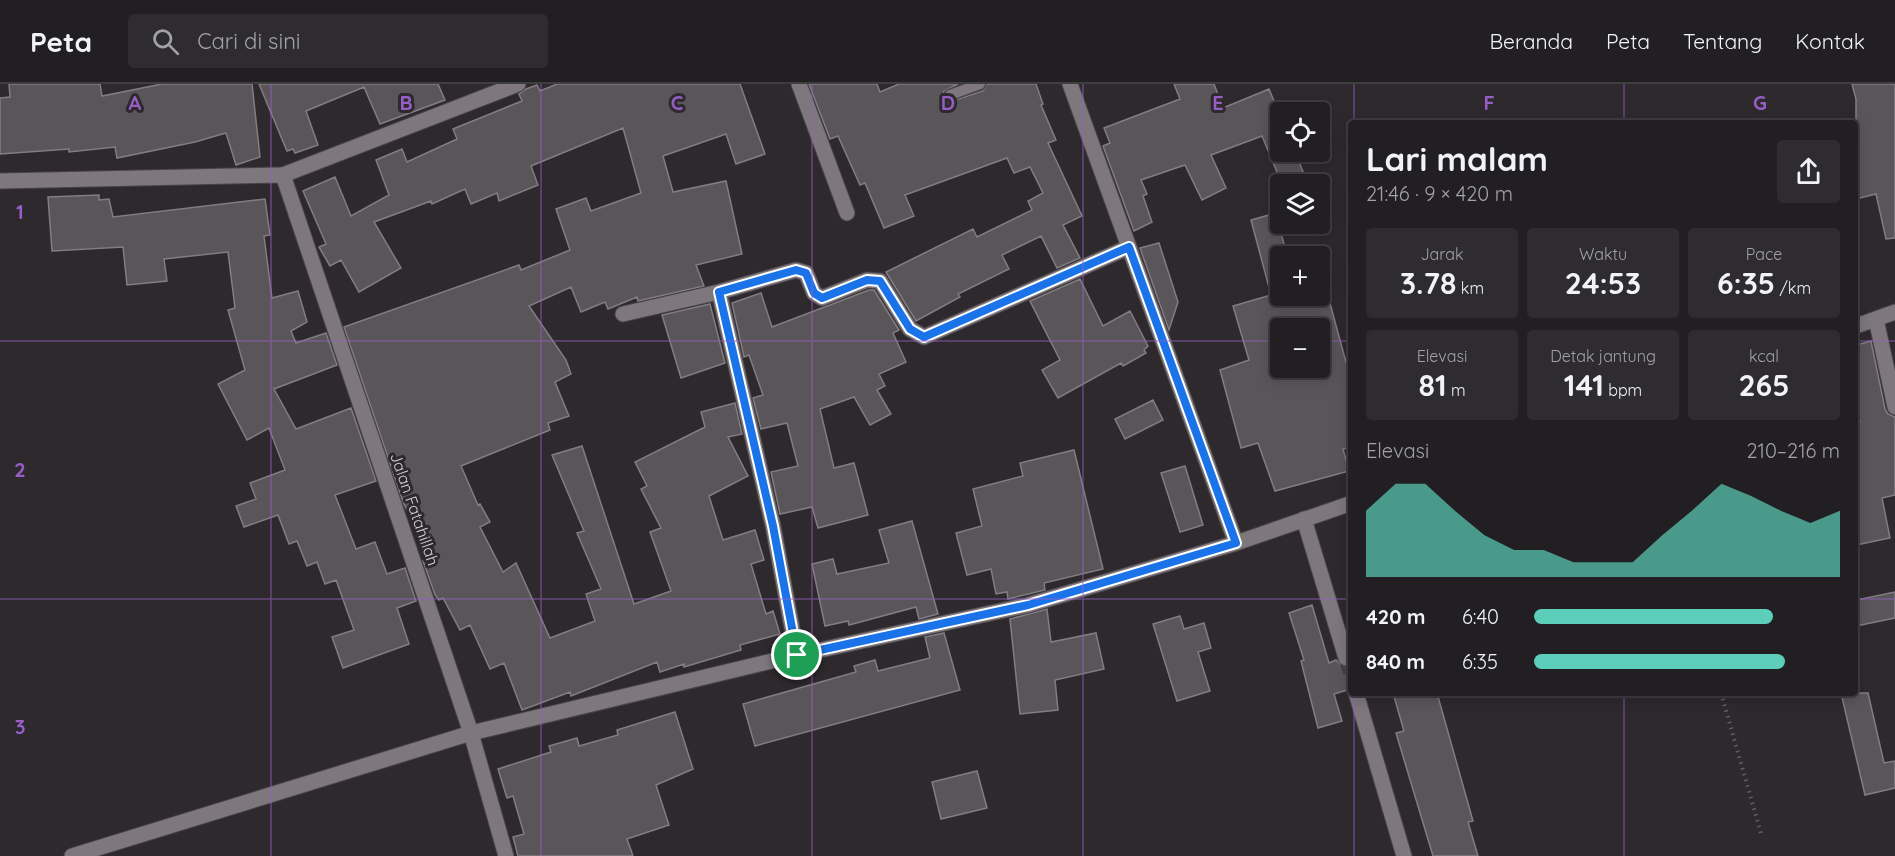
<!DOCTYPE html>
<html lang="id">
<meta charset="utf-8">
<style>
body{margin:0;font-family:Quicksand,sans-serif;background:#2e2c2f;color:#f1f3f6;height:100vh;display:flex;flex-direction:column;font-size:22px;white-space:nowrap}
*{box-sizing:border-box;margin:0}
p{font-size:20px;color:#a2a2a5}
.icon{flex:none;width:33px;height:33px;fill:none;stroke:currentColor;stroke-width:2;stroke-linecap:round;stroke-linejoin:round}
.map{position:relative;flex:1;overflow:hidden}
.sheet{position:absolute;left:1348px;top:36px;width:510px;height:576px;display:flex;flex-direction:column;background:#221f22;border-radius:6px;box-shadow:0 3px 15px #0003,0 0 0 2px #3f3d40}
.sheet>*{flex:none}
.buttons{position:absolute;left:1270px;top:18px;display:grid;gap:12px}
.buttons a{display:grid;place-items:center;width:60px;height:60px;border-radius:6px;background:#221f22;box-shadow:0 3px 15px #0003,0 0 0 2px #3f3d40;font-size:30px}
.pin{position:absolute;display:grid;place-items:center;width:51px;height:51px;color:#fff;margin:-26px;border:3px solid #fff;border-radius:50%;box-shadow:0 2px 6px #0007}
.round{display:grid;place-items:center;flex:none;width:63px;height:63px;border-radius:6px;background:#2e2c2f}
.summary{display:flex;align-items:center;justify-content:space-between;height:102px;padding:0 18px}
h1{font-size:33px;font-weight:800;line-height:45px}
.figures{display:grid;grid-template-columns:repeat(3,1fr);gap:9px;height:102px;padding:6px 18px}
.figures div{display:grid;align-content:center;border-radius:6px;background:#2e2c2f;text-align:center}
.figures b{font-size:30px;font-weight:800}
.figures small{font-size:16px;font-weight:400}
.figures p{font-size:16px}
.chart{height:168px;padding:12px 18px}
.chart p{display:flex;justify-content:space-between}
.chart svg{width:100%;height:108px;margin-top:6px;fill:#5cceba;opacity:.7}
ul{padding:0 18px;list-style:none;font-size:20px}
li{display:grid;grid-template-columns:96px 72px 1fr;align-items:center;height:45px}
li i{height:15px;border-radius:8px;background:#5cceba}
header{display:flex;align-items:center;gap:36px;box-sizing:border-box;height:84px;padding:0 30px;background:#221f22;border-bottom:2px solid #3f3d40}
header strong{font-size:28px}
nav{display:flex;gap:33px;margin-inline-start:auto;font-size:21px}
.search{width:420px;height:54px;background:#2e2c2f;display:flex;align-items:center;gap:15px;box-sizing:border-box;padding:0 21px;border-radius:6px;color:#a2a2a5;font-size:22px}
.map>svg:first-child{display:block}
.building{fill:#5a5559;stroke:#827d82;stroke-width:1.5;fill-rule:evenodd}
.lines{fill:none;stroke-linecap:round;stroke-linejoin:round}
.minor-tunnel{stroke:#474246;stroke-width:15;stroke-dasharray:15 8;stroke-linecap:butt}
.service-casing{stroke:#484448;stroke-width:13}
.minor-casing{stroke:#484448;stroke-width:17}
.tertiary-casing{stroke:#484448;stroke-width:17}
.path{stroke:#625d61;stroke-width:4;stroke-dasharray:1.5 4.5;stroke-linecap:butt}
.service{stroke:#7e787d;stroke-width:10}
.minor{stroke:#7e787d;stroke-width:15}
.tertiary{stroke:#7e787d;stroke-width:15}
.route-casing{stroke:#fff;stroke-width:12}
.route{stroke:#1a73e8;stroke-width:8}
.grid{fill:none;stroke:#965ec6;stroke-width:1.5;stroke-opacity:0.55}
.labels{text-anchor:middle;stroke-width:6;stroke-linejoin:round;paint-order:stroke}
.street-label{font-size:16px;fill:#d5d2d5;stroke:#2e292d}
.grid-label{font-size:20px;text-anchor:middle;font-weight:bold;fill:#965ec6;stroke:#2e292d;stroke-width:6;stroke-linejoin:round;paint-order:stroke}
</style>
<header>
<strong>Peta</strong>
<div class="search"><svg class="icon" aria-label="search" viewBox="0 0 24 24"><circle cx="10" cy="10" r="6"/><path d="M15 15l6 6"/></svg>Cari di sini</div>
<nav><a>Beranda</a><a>Peta</a><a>Tentang</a><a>Kontak</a></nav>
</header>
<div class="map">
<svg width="1895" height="772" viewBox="0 0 1895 772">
<rect width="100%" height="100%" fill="#2e292d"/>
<path class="building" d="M9 0H100L102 12 162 0H252L260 73 236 81 226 49 195 58 117 74 115 63 69 68V65L0 70V14L10 13Z
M259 0H438L445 16 380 40 364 3 306 27 318 61 295 69 293 65 287 67Z
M557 0H740L765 70 736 80 726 50 663 72 673 108 726 97 742 170 696 181 704 202 638 217 637 213 608 225 605 218 581 228 571 203 529 222 566 276 571 290 555 298 569 332 548 339 550 346 461 382 478 421 480 420 490 438 480 443 503 488 516 479 550 554 595 537 586 510 601 505 577 449 584 447 552 371 582 362 634 520 671 507 650 448 661 444 641 405 647 402 635 378 705 343 701 328 735 319 742 350 728 353 748 392 709 412 723 456 755 446 764 476 751 480 766 530 773 527 780 550 740 561 741 566 684 583V580L660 588 657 578 571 612 570 608 522 626 504 579 490 585 470 541 460 546 443 514 439 516 435 511 423 477 431 474 403 418 344 243 519 181 521 186 570 166 556 125 586 114 591 127 641 109 623 44 531 82 538 101 499 117 497 109 471 120 465 105 432 120 431 117 374 138 401 184 359 208 341 176 330 182 319 163 326 160 303 107 335 93 351 132 389 111 376 76 402 65 407 78 457 55 453 45 522 17 519 10 526 5 537 1 540 7Z
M809 0H877L880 8 899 0H958L944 7 943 14 949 18 983 7 987 0H1036L1043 20 1041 21 1056 56 1048 59 1082 132 1063 141 1080 174 1057 184 1041 152 1002 171 1009 185 958 210 960 213 916 237 886 188 973 145 977 153 1032 126 1028 117 1043 109 1030 83 1014 89 1007 74 905 111 914 132 884 144 865 99 860 101 838 52 830 55Z
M1174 0H1214L1223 24 1269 5 1281 34V68H1295L1308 100H1282L1262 52 1211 71 1226 104 1202 116 1185 81 1141 96 1147 110 1143 112 1152 138 1134 147 1103 62 1110 59 1104 44 1180 15Z
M1852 0H1895V154L1886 155 1876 110 1856 115V15Z
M99 111V116L109 115 113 133 265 115 270 151 264 152 272 214 298 207 307 238 291 247 296 259 326 249 337 281 274 305 296 345 351 324 376 397 335 411 356 465 375 458 387 490 405 484 416 517 397 524 409 560 343 584 332 553 354 546 336 496 325 500 317 478 307 482 297 457 289 460 278 431 244 443 236 422 256 415 250 399 285 386 269 344 247 356 218 300 245 286 228 226 235 224 228 168 164 175 167 197 127 201 123 163 52 167 48 113Z
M1276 129 1287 172H1281V212H1328L1352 300V363L1343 365 1349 387 1275 407 1258 359 1241 364 1220 286 1249 276 1233 222 1271 211 1251 136ZM1281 244H1320V284H1281Z
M1159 159 1178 218 1169 246 1140 164Z
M1080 195 1103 242 1130 227 1148 262 1144 266 1146 269 1123 282 1121 279 1058 314 1042 286 1060 276 1030 217Z
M869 206H874L899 246 893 249 906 278 879 290 885 302 877 306 891 330 870 341 854 313 820 325 834 384 854 379 868 431 818 444 812 423 780 430 771 388 798 382 787 339 761 345 753 314 763 311 749 271 744 273 732 219 761 209 772 243Z
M710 220 725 279 681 294 662 231Z
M1871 257 1885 325 1888 330 1895 333V411L1882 414 1890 454 1856 461V339L1860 338 1856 318V261Z
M1153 316 1163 336 1125 355 1115 335Z
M1074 366 1103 485 1044 499 1045 506 1008 515 1007 508 996 510 991 485 967 491 956 449 982 442 973 405 1023 392 1020 379Z
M1185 382 1203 441 1180 448 1161 389Z
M912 437 938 530 919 535 916 523 849 541 848 537 825 542 812 480 833 475 837 490 889 479 879 446Z
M1895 508V534L1856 542V516Z
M1312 521 1329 579 1336 576 1343 583 1352 582V601L1347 606 1334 610 1342 637 1318 644 1301 577 1304 576 1289 529Z
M1047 525 1051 558 1096 549 1104 585 1055 596 1058 626 1020 630 1010 535Z
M1180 532 1184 545 1204 539 1211 564 1198 568 1210 607 1177 617 1153 540Z
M944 549 960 606 755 662 743 620 856 588 854 582 875 576 878 587 930 574 925 553Z
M1393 609H1437L1473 737 1468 738 1478 772H1433L1396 649 1404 647Z
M1841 609H1868L1884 679 1895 677V704L1865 711Z
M675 628 693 685 656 701 669 741 627 755 633 772H518L513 753 524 750 513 712 507 714 498 685 551 668 549 662 577 654 579 662 618 651 617 646Z
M977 687 987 724 941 735 932 698Z"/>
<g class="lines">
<path class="minor-tunnel" d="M1346 574 1352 594"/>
<g class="service-casing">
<path id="service" d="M950 11 980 0"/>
</g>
<g class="minor-casing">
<path id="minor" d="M799 0 847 129
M1070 0 1236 459
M283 91 518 0
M623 230 719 208
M1876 235 1895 323
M1856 242 1895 228
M1304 435 1346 574
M797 571 773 442 719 208 796 186 806 189 814 209 822 214 867 196 880 197 910 245 924 253 1129 163
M1356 609 1404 772
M72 772 471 649 797 571 1028 521 1236 459 1352 419"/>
</g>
<g class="tertiary-casing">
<path id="tertiary" d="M0 97 283 91 471 649 506 772"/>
</g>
<path class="path" d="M1721 609 1762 753"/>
<use href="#service" class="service"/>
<use href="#minor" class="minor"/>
<use href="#tertiary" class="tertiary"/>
</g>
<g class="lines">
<g class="route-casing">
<path id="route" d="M1129 163 1236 459 1028 521 797 571 773 442 719 208 796 186 806 189 814 209 822 214 867 196 880 197 910 245 924 253Z"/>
</g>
<use href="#route" class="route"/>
</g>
<path class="grid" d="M271 0V772M541 0V772M812 0V772M1083 0V772M1354 0V39M1624 0V39M0 257H1281M1320 257H1352M1856 257H1895M0 515H1352M1856 515H1895M1354 609V772M1624 609V772"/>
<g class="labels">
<g class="street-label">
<text transform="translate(415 425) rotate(71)" y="6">Jalan Fatahillah</text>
</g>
</g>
<g class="grid-label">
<text x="135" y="26">A</text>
<text x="406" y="26">B</text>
<text x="677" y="26">C</text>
<text x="948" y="26">D</text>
<text x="1218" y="26">E</text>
<text x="1489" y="26">F</text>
<text x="1760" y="26">G</text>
<text x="20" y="135">1</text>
<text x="20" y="393">2</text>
<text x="20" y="650">3</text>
</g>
</svg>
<div class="buttons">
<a><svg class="icon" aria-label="locate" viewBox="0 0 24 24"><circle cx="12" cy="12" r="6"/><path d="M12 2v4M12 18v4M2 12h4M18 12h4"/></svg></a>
<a><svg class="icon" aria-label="layers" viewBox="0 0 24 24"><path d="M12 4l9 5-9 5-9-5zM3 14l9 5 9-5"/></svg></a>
<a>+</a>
<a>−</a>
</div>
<div class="pin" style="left:797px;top:571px;background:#1e9e55"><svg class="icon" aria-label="arrive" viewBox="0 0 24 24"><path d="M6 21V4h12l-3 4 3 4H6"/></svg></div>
<section class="sheet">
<div class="summary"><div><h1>Lari malam</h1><p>21:46 · 9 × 420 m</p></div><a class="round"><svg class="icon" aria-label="share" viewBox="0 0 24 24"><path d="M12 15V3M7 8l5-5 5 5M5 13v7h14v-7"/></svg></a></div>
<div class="figures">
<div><p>Jarak</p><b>3.78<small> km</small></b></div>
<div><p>Waktu</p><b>24:53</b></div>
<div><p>Pace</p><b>6:35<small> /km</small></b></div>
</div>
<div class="figures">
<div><p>Elevasi</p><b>81<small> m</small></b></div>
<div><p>Detak jantung</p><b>141<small> bpm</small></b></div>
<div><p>kcal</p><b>265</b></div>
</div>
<div class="chart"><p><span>Elevasi</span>210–216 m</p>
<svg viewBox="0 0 160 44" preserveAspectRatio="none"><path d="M0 44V17L10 6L20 6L30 17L40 27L50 33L60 33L70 38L80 38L90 38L100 27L110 17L120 6L130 11L140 17L150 22L160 17V44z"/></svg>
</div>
<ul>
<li><b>420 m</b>6:40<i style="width:78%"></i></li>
<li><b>840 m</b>6:35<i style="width:82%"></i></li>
</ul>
</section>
</div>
